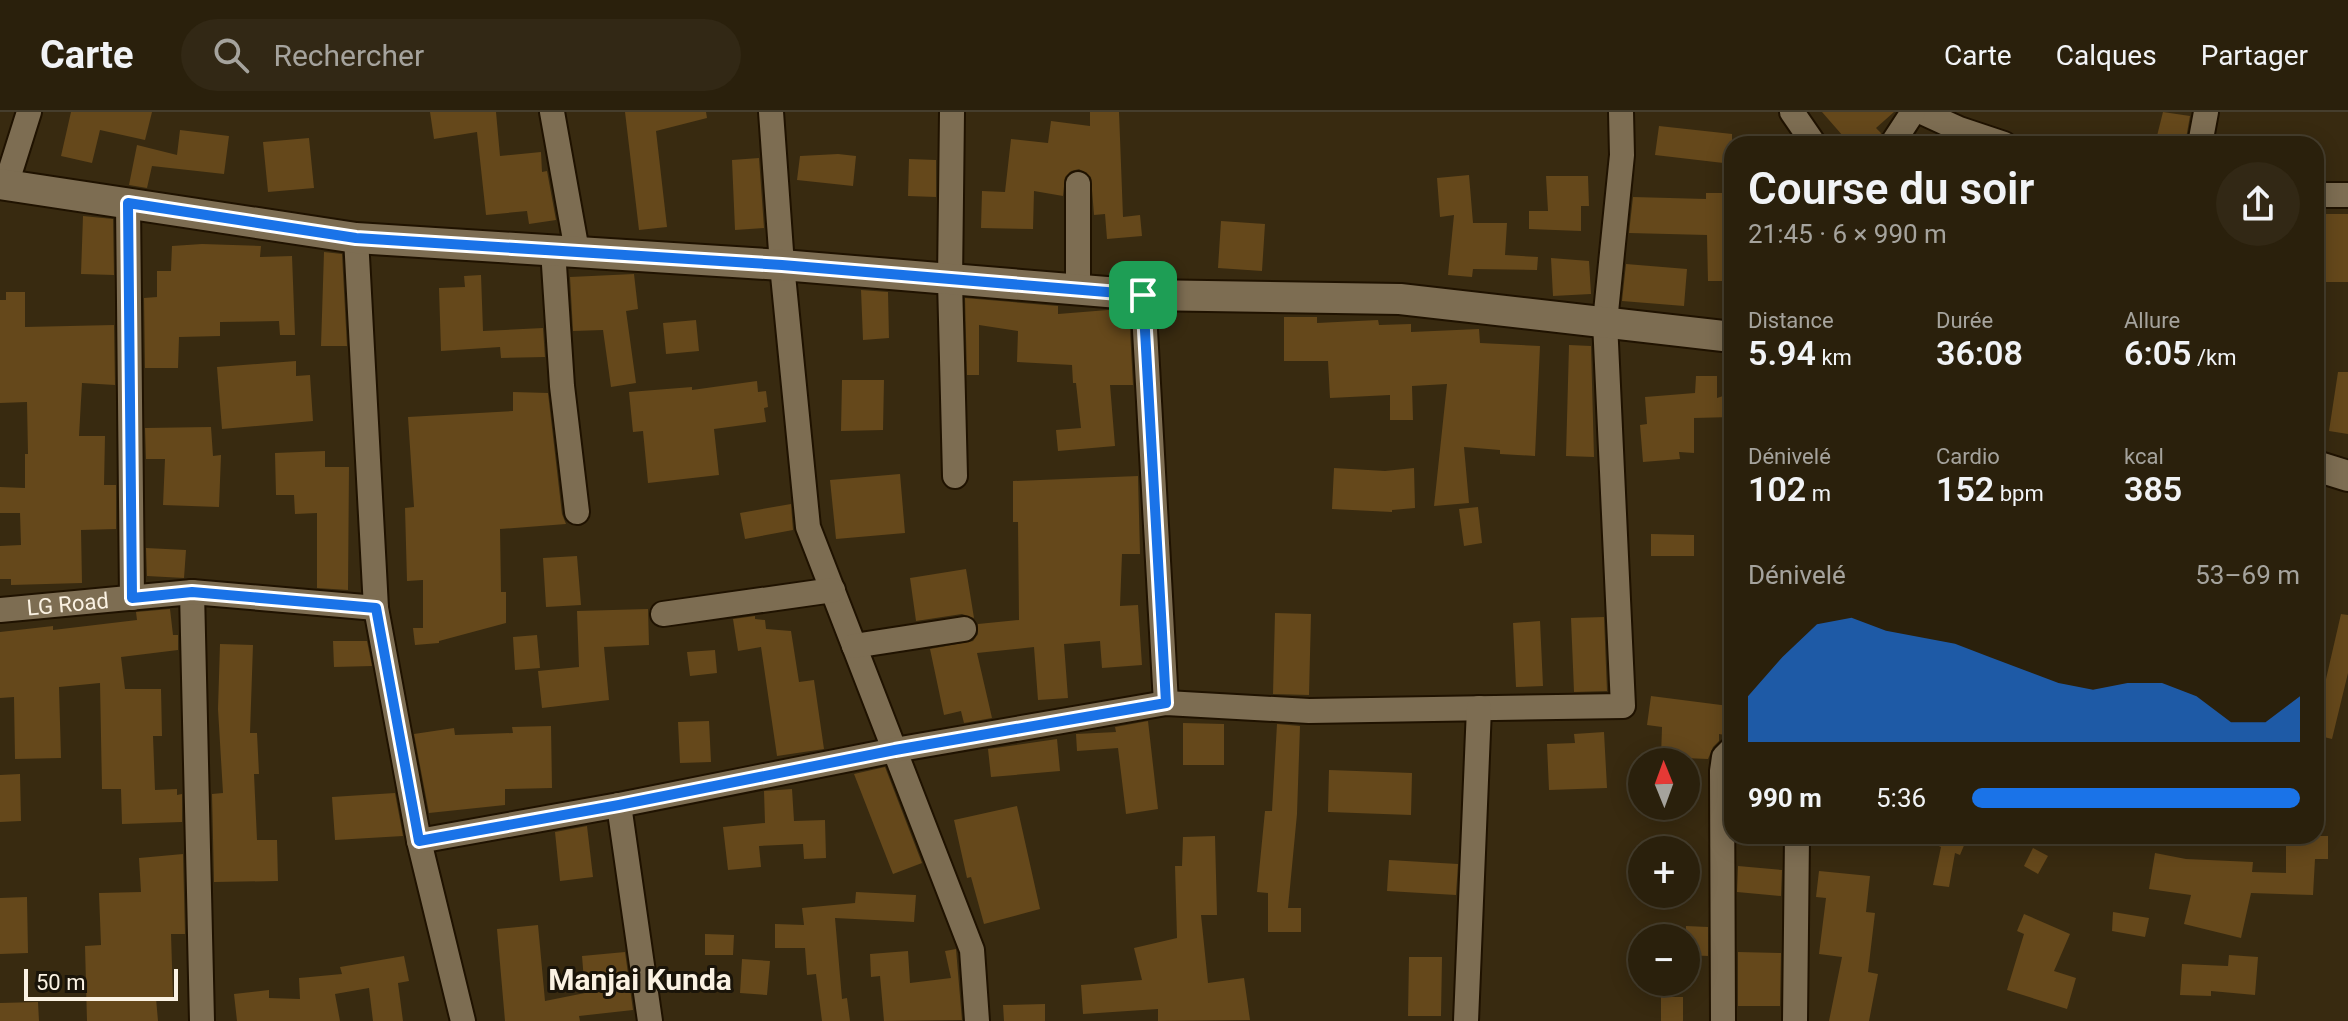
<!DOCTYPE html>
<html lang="fr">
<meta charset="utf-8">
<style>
body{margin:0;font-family:Roboto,sans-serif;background:#322815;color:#f1f3f6;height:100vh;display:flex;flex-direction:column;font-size:30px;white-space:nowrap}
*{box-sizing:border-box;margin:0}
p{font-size:26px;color:#a5a39d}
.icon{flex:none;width:44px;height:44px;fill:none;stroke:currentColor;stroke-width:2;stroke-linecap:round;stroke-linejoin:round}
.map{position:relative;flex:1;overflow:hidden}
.drawer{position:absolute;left:1724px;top:24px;width:600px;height:708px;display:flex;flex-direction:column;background:#2a200c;border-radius:24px;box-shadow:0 4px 20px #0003,0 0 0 2px #463e2d}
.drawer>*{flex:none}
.needle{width:52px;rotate:359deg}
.controls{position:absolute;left:1628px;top:636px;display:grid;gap:16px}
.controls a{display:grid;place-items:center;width:72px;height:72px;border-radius:50%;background:#2a200c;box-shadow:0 4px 20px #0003,0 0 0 2px #463e2d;font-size:40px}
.scale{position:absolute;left:24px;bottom:20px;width:154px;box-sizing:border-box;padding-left:8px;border:4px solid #fbf2e3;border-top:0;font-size:22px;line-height:28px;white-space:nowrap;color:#fbf2e3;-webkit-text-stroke:6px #1a1409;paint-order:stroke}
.pin{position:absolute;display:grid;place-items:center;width:68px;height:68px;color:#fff;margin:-34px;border-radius:16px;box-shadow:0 4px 12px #0006}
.round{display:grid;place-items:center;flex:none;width:84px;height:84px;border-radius:42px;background:#322815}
.headline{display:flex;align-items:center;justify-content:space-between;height:136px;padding:0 24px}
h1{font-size:44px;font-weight:600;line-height:60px}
.metrics{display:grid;grid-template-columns:repeat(3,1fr);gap:12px;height:136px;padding:8px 24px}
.metrics div{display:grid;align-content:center}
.metrics b{font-size:34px;font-weight:600}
.metrics small{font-size:22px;font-weight:400}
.metrics p{font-size:22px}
.chart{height:224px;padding:16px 24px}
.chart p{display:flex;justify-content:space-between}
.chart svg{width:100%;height:144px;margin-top:8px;fill:#1a73e8;opacity:.7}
ul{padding:0 24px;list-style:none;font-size:26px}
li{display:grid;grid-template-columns:128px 96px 1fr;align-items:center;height:60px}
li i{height:20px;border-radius:10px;background:#1a73e8}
header{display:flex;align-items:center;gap:48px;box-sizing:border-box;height:112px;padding:0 40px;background:#2a200c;border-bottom:2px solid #463e2d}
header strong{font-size:38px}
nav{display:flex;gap:44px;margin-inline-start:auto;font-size:28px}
.search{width:560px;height:72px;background:#322815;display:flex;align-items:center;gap:20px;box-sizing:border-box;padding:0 28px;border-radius:44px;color:#a5a39d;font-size:30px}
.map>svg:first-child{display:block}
.building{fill:#65481b}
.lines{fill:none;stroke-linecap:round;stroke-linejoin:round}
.minor-casing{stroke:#1f1200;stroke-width:28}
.tertiary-casing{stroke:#1f1200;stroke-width:34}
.minor{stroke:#7d6d52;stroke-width:24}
.tertiary{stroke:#7d6d52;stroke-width:30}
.route-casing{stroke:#fff;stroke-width:16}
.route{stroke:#1a73e8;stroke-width:10}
.labels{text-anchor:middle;stroke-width:6;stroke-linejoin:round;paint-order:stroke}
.street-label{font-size:22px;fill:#fbf2e3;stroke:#1a1409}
.district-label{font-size:30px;font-weight:bold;fill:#fbf2e3;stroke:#1a1409}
</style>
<header>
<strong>Carte</strong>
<div class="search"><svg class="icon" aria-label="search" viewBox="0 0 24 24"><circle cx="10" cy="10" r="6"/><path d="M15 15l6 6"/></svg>Rechercher</div>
<nav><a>Carte</a><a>Calques</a><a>Partager</a></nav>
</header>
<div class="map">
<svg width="2348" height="909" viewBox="0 0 2348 909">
<rect width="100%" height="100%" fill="#382a10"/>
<path class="building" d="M71 0H152L145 28 100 18 92 51 61 44Z
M430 0H496L500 44 541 40 542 60 547 59 556 108 529 112 527 99 486 103 477 20 434 27Z
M625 0H706L707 6 656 19 667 115 639 118Z
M1090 0H1119L1123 105 1140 103 1142 124 1107 127 1105 102 1094 103 1091 65 1079 57 1071 59 1065 65 1063 84 1034 79 1033 117 981 116 982 79 1005 80 1011 27 1048 31 1051 9 1090 14Z
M1822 0H1894L1876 16 1881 21 1877 32H1850Z
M2163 0 2190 4 2185 32H2155Z
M1659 14 1732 22V52L1655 43Z
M180 18 229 24 224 62 152 54 147 76 129 73 137 33 177 43Z
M309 26 314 76 268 80 263 30Z
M838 42 856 44 853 74 797 68 800 44Z
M759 46 764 116 735 118 732 48Z
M909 47 936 48V85L908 84Z
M1469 63 1473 111H1507L1505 143 1538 145 1537 158 1473 157 1472 165 1448 163 1454 103 1440 105 1437 66Z
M1546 64H1588L1589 94H1581V119L1529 117V99H1548Z
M1706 81H1732V169H1708L1707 123 1629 121 1633 85 1706 87Z
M2318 102H2348V170H2321Z
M83 104 113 107 114 163 81 162Z
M1221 109 1265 112 1262 159 1218 156Z
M202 132 261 134 260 145 292 144 295 223H280L279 209 220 210V224L179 225 178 256H145L144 186 157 185V159H171L172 134Z
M324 140 342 142 347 234H321Z
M1551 146 1589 149 1591 182 1553 184Z
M1626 152 1687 157 1684 194 1622 189Z
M634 162 638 197 626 199 636 271 611 275 603 218 573 219 570 165Z
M481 163 483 219 543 216 545 245 501 246 500 235 441 239 439 176 465 175 464 164Z
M861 178 888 180 889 226 863 228Z
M6 180H25V215L114 213 115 273 82 271 79 324H105L104 373H116V417L81 418 82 471 11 473V467H0V434L21 433 20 401H0V375L25 376V342H28L27 290 0 291V188H6Z
M965 186 1058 194V202L1108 198 1129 200 1133 273H1110L1115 334 1058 339 1056 318 1081 316 1076 271H1073L1072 253 1017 250 1018 219 979 213V263H967Z
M1284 205H1317V211L1378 208 1379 213 1411 212V220L1479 217 1480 231 1540 234 1535 344 1500 342V338L1464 335 1469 391 1434 394 1447 272 1412 274 1413 308H1390V283L1330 286 1328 249H1284Z
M696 208 699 239 666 242 663 211Z
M1569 233 1591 234 1594 345 1566 344Z
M296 249V264L310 263 313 309 222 317 217 255Z
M2338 260H2348V322L2329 319Z
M1696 264H1717V286L1732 281V305L1694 306V341L1679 340 1680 347 1643 350 1640 313 1647 312 1645 285 1695 281Z
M842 268H884L883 318 841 319Z
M757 269 758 280 766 279 768 295 764 296 766 310 714 317 719 363 648 371 643 319 633 320 629 280 692 275V278Z
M513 280 548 281 562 402 566 412 500 417 501 480H506V511L439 529V531L415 533 413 516H423V468L407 469 405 396 414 395 408 305 513 299Z
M211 315 213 344 221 343 219 395 163 393 165 347H146L145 316Z
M325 339V355H349L348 478 317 476V401L295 402 294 383H276L275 341Z
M1334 356 1385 359 1414 356 1415 396 1392 398V400L1332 397Z
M900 362 905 421 836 427 830 368Z
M1138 364 1140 442H1122L1120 494 1138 493 1142 553 1102 556 1100 529 1064 532 1068 586 1038 588 1034 535 977 541 992 606 964 611 961 599 944 603 930 537 973 529 978 522V512L1019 508 1018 410H1013V369Z
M791 392 793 418 745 427 740 401Z
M1478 395 1482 431 1464 434 1459 397Z
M1651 422 1694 423V444H1651Z
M146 436 186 438 184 466 147 464Z
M577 444 581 493 546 495 543 446Z
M966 457 974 506 962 502 916 509 910 466Z
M170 497 173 523H178V538L121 545 125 577H161L162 624H153L155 678 177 677V683L182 682V710L122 712 121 677H102L100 571 59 575 61 646 15 647 14 585 0 586V520L53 514V518L137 508 136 500Z
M648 497 649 533 604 535 609 588 542 596 538 559 579 555 577 499Z
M1275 501 1311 502 1309 583 1273 582Z
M2341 502 2348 503V561L2332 627 2316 623V565L2326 567Z
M755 504V507L765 508 766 517 791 519 799 570 814 568 824 637 777 644 761 535 738 539 733 507Z
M1604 505 1607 579 1574 580 1571 506Z
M1540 509 1543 574 1516 575 1513 511Z
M537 523 540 556 515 558 513 525Z
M333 529H367L372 554 334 555Z
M220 532 253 533 250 621H257L259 662H254L257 728H277L278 769 214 770 212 682 223 681 218 597Z
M715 538 717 561 690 564 687 540Z
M1651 584 1729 594 1725 623 1719 622V629L1713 635 1708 647 1661 645 1662 615 1647 613Z
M709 609 711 650 680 651 678 610Z
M1148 609 1158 697 1126 702 1118 636 1077 639 1076 622 1116 620 1115 615Z
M1183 611 1224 612V653H1183Z
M1277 612 1300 614 1297 702 1288 796H1301V820H1268V781L1257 780 1265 699H1272Z
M551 614 552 676 505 677V693L429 701 414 622 454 616 455 623 513 621 512 615Z
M1604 620 1607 676 1549 678 1547 632 1575 631 1574 622Z
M1057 627 1060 659 991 665 988 637Z
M885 655 922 751 893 762 854 662Z
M1329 658 1412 661 1411 703 1328 700Z
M20 662 21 709 0 710V663Z
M792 677 794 709 825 708 826 746 804 747 803 732 759 734 761 755 728 758 723 715 765 711 764 679Z
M395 681 403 724 335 728 332 685Z
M1017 694 1040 797 984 812 971 765 967 766 954 708Z
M587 714 593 765 560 769 555 720Z
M1215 724 1217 803H1201L1208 871 1244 866 1250 908 1158 909V897L1083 902 1081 873 1142 868 1134 836 1177 826 1175 754H1182L1183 725Z
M1915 724H1968L1960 743 1955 741 1949 775 1933 773 1941 735Z
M2286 724H2328V747H2315L2313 783 2251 781 2241 826 2184 812 2191 783 2149 777 2155 741 2186 747 2253 750 2252 760 2286 761Z
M2033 736 2048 744 2038 762 2024 754Z
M183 742 185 822H171L173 886H156L158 909H87L85 834 101 833 99 781 141 780 139 746Z
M1389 748 1458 752 1456 783 1387 779Z
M1738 754 1782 758 1781 784 1737 780Z
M1819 759 1870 764 1866 800 1875 801 1868 860 1878 862 1869 909H1829L1842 845 1819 842 1826 786 1816 785Z
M856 780 916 783 914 810 835 806 842 887 847 886 850 909H822L816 862 807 863 805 836H775V812L804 813 802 796 855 791Z
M27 785 28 841 0 842V786Z
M2113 800 2149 806 2145 825 2112 819Z
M2024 802 2070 822 2054 859 2076 866 2067 897 2007 878 2024 822 2017 819Z
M538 813 545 889 585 881 582 844 625 840 633 898 579 904 580 909H505L497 817Z
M1686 814 1708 815V844L1686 843Z
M705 822 734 823 733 843H705Z
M956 837 962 908 884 909 880 864 871 865 870 842 908 839 910 871 951 866 945 839Z
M1738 840 1781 841 1780 894H1738Z
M2229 843 2258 845 2255 883 2211 879V884L2180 883 2182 852 2228 854Z
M404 844 409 869 398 871 403 909H373L369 876 335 882 340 909H237L234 882 269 878V886L300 887 299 866 342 862 340 855Z
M1409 845H1442L1441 904H1408Z
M742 847 770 849 767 883 740 881Z
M1661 885H1683V909H1661Z
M38 890 39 909H0V891Z
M1045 892V909H1004L1003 893Z"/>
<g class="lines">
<g class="minor-casing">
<g id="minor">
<path d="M552 0 577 139"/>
<path d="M771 0 782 153 808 415 972 838 977 909"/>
<path d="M952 0 950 169 955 364"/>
<path d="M1792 0 1814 32"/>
<path d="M1922 0 1959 17 2004 32"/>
<path d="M1892 32 1913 0"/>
<path d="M2200 32 2206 0"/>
<path d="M1078 72V178"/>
<path d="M6 73 29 0"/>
<path d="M2316 83H2348"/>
<path d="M128 91 132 486"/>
<path d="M356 126 376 496 419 729 463 909"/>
<path d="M553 138 562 274 577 400"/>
<path d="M1143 183 1166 591"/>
<path d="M192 480 202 909"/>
<path id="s1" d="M0 498 192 480 376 496"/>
<path d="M663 502 833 478"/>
<path d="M854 534 964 517"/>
<path d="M619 693 650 909"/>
<path d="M419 729 619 693 895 638 1166 591 1309 599 1623 594 1605 210 1622 43 1621 0"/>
<path d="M1466 909 1479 596"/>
<path d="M1723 909 1722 659 1724 645 1732 637"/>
<path d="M1795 909 1797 724"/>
</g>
</g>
<g class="tertiary-casing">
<path id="tertiary" d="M0 72 356 126 782 153 1143 183 1400 187 1732 225
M2316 354 2348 364"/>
</g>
<use href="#minor" class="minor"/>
<use href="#tertiary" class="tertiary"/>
</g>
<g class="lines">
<g class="route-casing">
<path id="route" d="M128 91 356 126 782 153 1143 183 1166 591 895 638 619 693 419 729 376 496 192 480 132 486Z"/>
</g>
<use href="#route" class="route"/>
</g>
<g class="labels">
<g class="street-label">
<text dy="8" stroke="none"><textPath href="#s1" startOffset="68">LG Road</textPath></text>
</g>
<g class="district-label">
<text x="640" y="878">Manjai Kunda</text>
</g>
</g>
</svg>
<div class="controls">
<a><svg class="needle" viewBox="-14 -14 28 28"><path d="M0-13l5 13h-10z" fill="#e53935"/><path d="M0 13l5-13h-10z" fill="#a5a39d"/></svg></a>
<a>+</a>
<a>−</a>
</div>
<div class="scale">50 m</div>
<div class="pin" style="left:1143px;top:183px;background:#1e9e55"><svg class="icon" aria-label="arrive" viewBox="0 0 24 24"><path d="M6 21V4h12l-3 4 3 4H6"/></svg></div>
<section class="drawer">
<div class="headline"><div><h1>Course du soir</h1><p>21:45 · 6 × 990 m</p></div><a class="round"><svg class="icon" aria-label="share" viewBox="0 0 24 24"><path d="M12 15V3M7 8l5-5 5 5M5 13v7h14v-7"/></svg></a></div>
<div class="metrics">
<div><p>Distance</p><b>5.94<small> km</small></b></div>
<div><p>Durée</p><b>36:08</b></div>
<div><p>Allure</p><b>6:05<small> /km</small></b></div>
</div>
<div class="metrics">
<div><p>Dénivelé</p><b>102<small> m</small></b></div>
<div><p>Cardio</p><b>152<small> bpm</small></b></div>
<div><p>kcal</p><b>385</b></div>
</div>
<div class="chart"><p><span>Dénivelé</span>53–69 m</p>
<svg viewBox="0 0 160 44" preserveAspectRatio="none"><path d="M0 44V30L10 18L20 8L30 6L40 10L50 12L60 14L70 18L80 22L90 26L100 28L110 26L120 26L130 30L140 38L150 38L160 30V44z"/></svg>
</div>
<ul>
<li><b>990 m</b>5:36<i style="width:100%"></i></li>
</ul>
</section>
</div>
